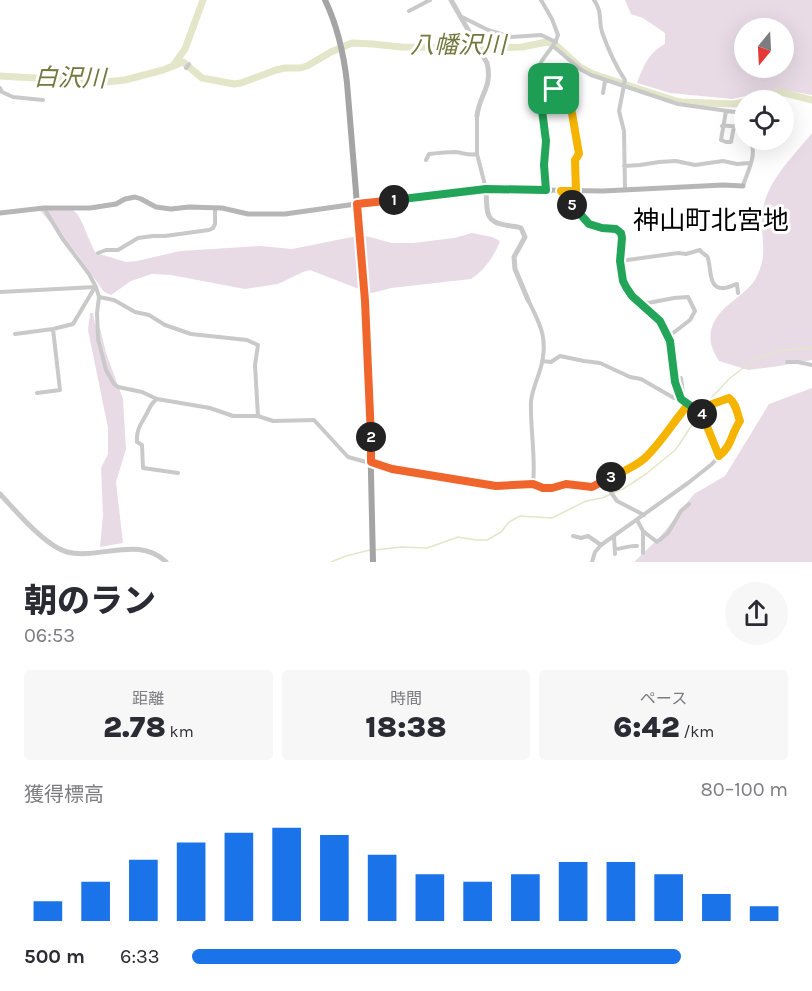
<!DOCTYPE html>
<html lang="ja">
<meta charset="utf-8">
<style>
body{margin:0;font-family:Karla,"Noto Sans JP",sans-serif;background:#f7f7f7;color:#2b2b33;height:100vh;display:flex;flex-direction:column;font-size:22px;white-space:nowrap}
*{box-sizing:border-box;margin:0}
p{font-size:20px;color:#7c7c81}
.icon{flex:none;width:33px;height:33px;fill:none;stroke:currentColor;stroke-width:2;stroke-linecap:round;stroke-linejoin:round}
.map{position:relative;height:562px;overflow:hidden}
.drawer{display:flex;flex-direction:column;background:#fff;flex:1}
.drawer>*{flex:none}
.needle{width:39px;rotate:198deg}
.fabs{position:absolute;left:734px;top:18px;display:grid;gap:12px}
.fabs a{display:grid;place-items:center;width:60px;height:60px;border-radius:50%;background:#fff;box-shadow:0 6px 24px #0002;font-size:30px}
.pin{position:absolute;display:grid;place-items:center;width:51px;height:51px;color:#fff;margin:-26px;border-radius:12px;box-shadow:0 3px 9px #0006}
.km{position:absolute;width:30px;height:30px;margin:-15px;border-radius:50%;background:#222;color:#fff;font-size:16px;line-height:30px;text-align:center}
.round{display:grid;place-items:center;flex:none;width:63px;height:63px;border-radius:32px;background:#f7f7f7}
.overview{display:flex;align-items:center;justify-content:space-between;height:102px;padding:0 24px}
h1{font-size:33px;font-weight:800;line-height:45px}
.metrics{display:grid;grid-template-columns:repeat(3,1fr);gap:9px;height:102px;padding:6px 24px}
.metrics div{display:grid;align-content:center;border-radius:6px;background:#f7f7f7;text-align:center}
.metrics b{font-size:30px;font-weight:800}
.metrics small{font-size:16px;font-weight:400}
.metrics p{font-size:16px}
.chart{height:168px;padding:12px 24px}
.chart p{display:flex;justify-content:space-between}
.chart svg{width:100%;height:108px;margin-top:6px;stroke:#1a73e8;stroke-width:6}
ul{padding:0 24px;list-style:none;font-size:20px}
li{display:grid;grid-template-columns:96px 72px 1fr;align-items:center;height:45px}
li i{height:15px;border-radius:8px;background:#1a73e8}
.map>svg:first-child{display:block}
.green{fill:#e8dbe6;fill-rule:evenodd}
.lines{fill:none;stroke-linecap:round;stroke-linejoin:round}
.stream{stroke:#e3e6c9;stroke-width:1.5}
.river{stroke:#e3e6c9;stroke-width:7}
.minor{stroke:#c9c9c9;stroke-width:4}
.tertiary{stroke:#c9c9c9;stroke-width:5}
.secondary{stroke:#b6b6b6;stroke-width:5}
.primary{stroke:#a4a4a4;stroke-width:6}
.split-1-casing{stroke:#fff;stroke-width:12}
.split-2-casing{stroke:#fff;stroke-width:12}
.split-3-casing{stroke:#fff;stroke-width:12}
.split-4-casing{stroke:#fff;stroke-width:12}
.split-5-casing{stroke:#fff;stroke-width:12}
.split-6-casing{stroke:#fff;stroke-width:12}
.split-1{stroke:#22a559;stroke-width:8}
.split-2{stroke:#f0652b;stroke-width:8}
.split-3{stroke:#f0652b;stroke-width:8}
.split-4{stroke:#f5b400;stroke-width:8}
.split-5{stroke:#22a559;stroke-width:8}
.split-6{stroke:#f5b400;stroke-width:8}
.labels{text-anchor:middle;stroke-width:6;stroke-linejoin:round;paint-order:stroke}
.water-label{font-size:24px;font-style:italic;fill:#73783f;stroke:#fff}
.quarter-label{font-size:26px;fill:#000;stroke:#fff}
</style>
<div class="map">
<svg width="812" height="562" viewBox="0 0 812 562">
<rect width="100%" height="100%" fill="#fff"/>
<path class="green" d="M625 0H812V95L779 89 732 99 670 93 637 83C643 67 649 52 665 44V33L643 18 631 14ZM783 28V68H744V28Z
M812 133V360L773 367 748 370 719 361C712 350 708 340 712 327 721 302 747 297 757 276 768 253 761 241 762 218 763 184 792 158 812 133Z
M56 206C61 207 70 208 74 211 82 216 89 243 96 253L126 262 137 261 180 251 260 246 292 249 362 235 392 243H413L454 238 472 233 492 237 500 241C495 255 484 271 471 279L391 288 372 293 364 291 310 270 303 272 278 284 245 289 171 275 152 274 131 281 111 295 104 292 77 254 38 208Z
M90 313H93L95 324 100 328 106 353 123 399 126 449 116 482 123 543 100 547 103 515 101 468 108 454V428L88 330Z
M812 388V562H634L660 537 694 494 725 476 769 404Z"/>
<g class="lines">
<path class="stream" d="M375 550 401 547 427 548 458 537 476 540H487L501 532 509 522 520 516 552 518 586 501 602 498 623 489 646 474 674 451 679 445 695 420 713 396 730 378 754 360 783 350 812 348
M331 562 346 556 370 550"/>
<path class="river" d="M173 66 185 49 203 0
M0 76 105 82 125 80 163 70 183 62 202 78 234 84 241 83 276 70 285 68H300L307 66 331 52 352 43 373 44 401 47 496 48 522 47 547 42 557 46 580 67 593 74 676 101 681 102 734 104 744 102
M749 100 781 92 812 100"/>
<path class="minor" d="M541 0 552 19 558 35C554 49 542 56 538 69L541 112 546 141 544 164 546 190
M594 0C603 13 598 19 602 32 608 49 615 65 625 80L619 111 624 131 625 190
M409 11 430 0
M462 17 488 30 511 37 541 35 556 42
M553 46 580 69 591 75 678 104 735 112
M186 68 189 64
M539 87C547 88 563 87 568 90L579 154 575 160 576 190
M0 88 2 92 13 97 43 100
M603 93 605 81
M726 111 721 140 726 142H731L734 126
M477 116V154L486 189
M722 126C732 125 737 127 744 134
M426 160 429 154C438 153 447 152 456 152 464 153 469 156 477 154
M624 166 640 165 659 162 676 161 695 165 723 161 737 164 750 163
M743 186C747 172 759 152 749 140
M561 191 582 218 589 224 602 228 616 229 621 233 622 238 620 261 623 281 632 296 660 321 670 341 674 361 675 382 681 399 703 414 719 456 712 464 688 483 601 545 595 552 592 562
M44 208 62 238 89 274 96 287 99 297 97 313 98 339 106 370 114 384 118 387 142 392 157 399 210 408 233 416H258L273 421 314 420 348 457 391 469 497 486 533 484 543 488H552L566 484 592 487 630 468 643 459 664 436 673 423 688 405
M98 253 106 250H118L138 238 153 236H165L209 230 213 228 215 224V208
M620 261 678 253 686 254 700 250C700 251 706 256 707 256 712 265 707 289 723 288 728 288 733 285 737 284L738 293
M0 292 95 287
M99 297 114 300 135 312 149 315 165 325 191 334 247 340 258 345 255 365 258 416
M528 300C541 325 549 341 540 370 537 380 532 391 531 401 530 429 536 457 533 484
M643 304 674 298 688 297 695 311 690 320 668 337
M15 334 53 329 73 324 95 287
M542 361 551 362 560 356 584 361 600 363 630 377 641 379 674 398 681 399
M787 362H798L812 365
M681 378 683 393 682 398
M37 393 60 390 53 329
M157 399C150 404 150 408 146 415 141 424 136 430 137 442L142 445 143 468 178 473
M703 414 707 406 729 398 735 405 739 421C731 434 732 446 719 456
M600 482 608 488 617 501 644 515
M637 520 643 531 657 542 668 533 681 511 689 504
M573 536 581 538 588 536 601 545
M614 537 615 554
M615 549C623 549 629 545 637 546
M643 553V531"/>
<path class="tertiary" d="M451 0 487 63C493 87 479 95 477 116
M486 189C487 220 486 223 518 227L521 228 525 237 514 257 515 269 528 300
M0 494C16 511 45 546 67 552 99 560 140 535 166 562"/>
<path class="secondary" d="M0 213 44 208H90L116 204 125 199 135 197 141 199 156 207 171 209 189 207 222 208 248 214H285L356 204 486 189 603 191 723 185 743 186"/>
<path class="primary" d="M325 0C337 25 344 56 347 83L365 301 369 386 373 562"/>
</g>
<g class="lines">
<g class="split-1-casing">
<path id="split-1" d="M394 200 486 189 546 190 544 165 546 141 539 87 554 89"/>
</g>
<g class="split-2-casing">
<path id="split-2" d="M371 437 365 301 357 204 394 200"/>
</g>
<g class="split-3-casing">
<path id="split-3" d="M371 437V462L392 469 496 486 533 484 543 488H552L566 484 592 487 611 477"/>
</g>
<g class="split-4-casing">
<path id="split-4" d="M611 477C622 472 635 467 645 458 662 442 673 422 688 405L702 414 719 456C732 446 731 434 740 421 737 413 736 403 729 398L707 406 702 414"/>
</g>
<g class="split-5-casing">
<path id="split-5" d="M572 205 589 224 602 228 616 229 621 233 622 238 620 261 623 281 626 287 632 296 660 321 670 341 675 382 681 399 702 414"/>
</g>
<g class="split-6-casing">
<path id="split-6" d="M554 89 565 88 568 90 579 154 575 160 576 191H561L572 205"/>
</g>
<use href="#split-1" class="split-1"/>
<use href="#split-2" class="split-2"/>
<use href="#split-3" class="split-3"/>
<use href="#split-4" class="split-4"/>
<use href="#split-5" class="split-5"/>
<use href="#split-6" class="split-6"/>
</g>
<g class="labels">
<g class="water-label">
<text x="458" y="53">八幡沢川</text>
<text transform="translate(70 78) rotate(1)" y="8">白沢川</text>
</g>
<g class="quarter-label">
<text x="711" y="229">神山町北宮地</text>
</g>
</g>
</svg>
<div class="fabs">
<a><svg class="needle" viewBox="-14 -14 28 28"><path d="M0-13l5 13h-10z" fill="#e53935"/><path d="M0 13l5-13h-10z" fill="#7c7c81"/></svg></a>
<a><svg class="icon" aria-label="locate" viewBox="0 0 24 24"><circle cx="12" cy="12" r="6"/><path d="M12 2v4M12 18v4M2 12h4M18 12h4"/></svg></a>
</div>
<div class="pin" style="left:554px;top:89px;background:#1e9e55"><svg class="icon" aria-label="arrive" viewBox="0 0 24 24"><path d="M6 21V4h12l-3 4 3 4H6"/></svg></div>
<b class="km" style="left:394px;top:200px">1</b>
<b class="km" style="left:371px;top:437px">2</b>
<b class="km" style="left:611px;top:477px">3</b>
<b class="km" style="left:702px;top:414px">4</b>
<b class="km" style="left:572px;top:205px">5</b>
</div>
<section class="drawer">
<div class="overview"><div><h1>朝のラン</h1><p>06:53</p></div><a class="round"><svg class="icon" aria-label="share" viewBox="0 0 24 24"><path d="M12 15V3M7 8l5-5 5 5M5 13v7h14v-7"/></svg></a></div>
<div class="metrics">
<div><p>距離</p><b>2.78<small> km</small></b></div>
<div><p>時間</p><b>18:38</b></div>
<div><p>ペース</p><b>6:42<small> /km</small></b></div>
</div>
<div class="chart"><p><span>獲得標高</span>80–100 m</p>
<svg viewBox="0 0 160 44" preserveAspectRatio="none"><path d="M5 44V36M15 44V28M25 44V19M35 44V12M45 44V8M55 44V6M65 44V9M75 44V17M85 44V25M95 44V28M105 44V25M115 44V20M125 44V20M135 44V25M145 44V33M155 44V38"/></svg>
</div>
<ul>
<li><b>500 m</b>6:33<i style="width:82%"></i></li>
</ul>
</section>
